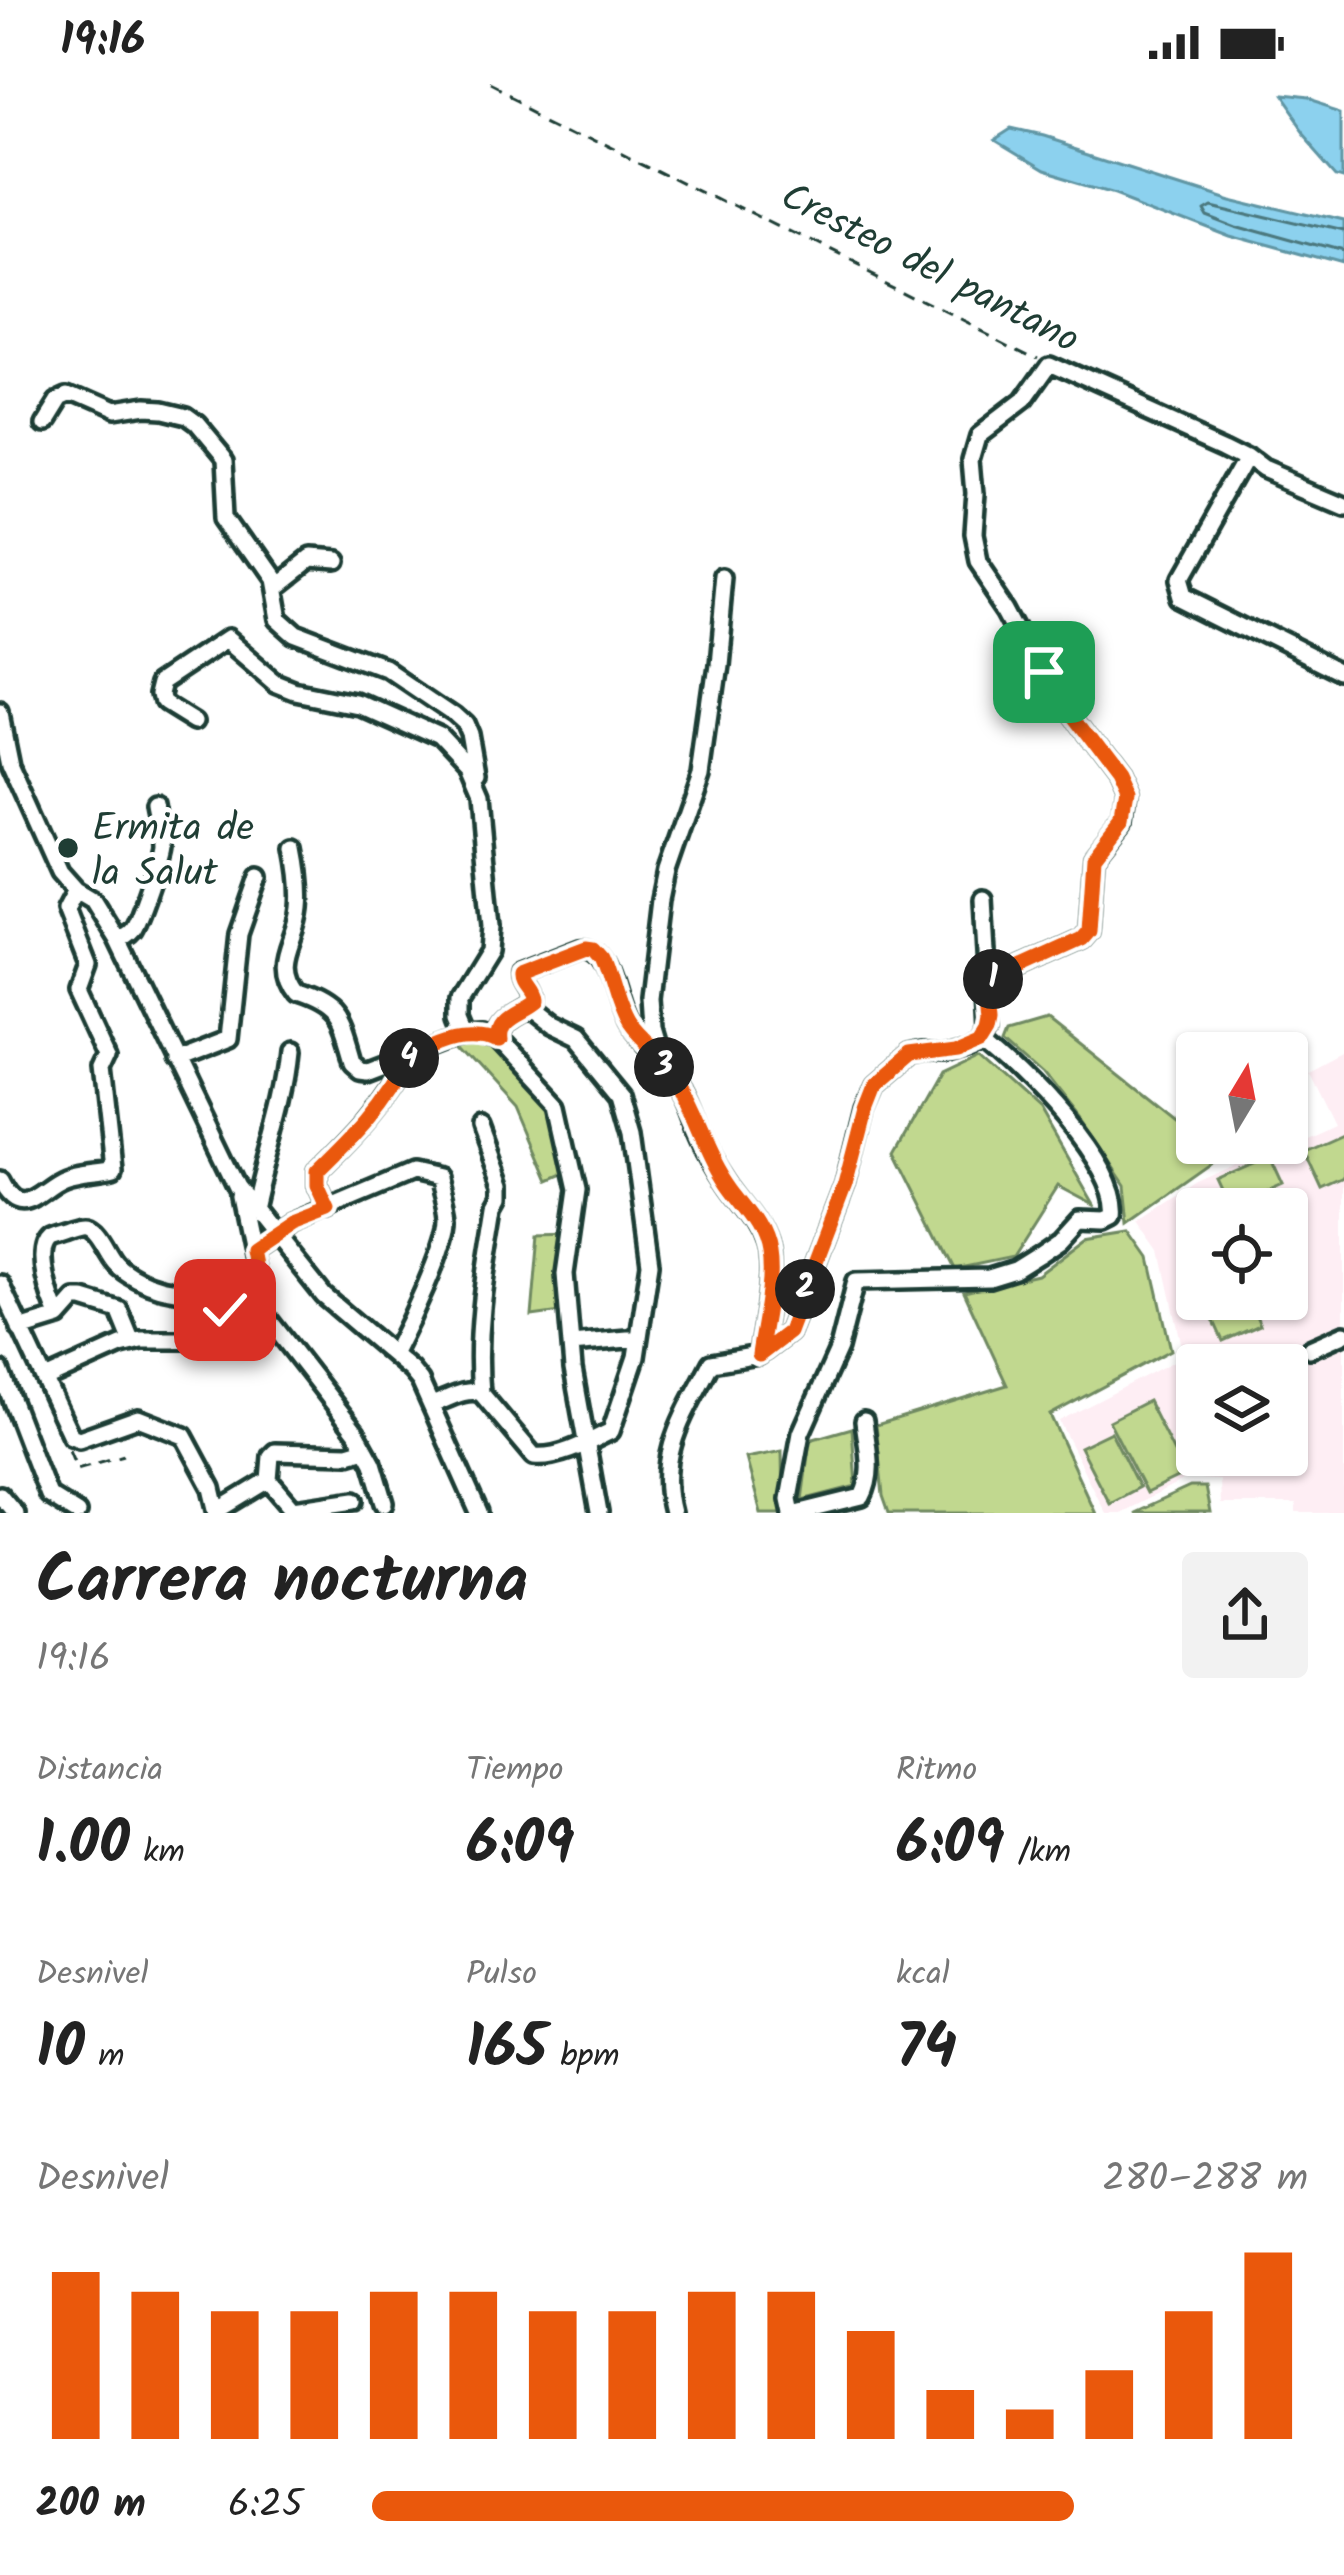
<!DOCTYPE html>
<html lang="es">
<meta charset="utf-8">
<style>
body{margin:0;font-family:Kalam,sans-serif;background:#f2f2f2;color:#222;height:100vh;display:flex;flex-direction:column;font-size:45px;white-space:nowrap}
*{box-sizing:border-box;margin:0}
p{font-size:39px;color:#767676}
.icon{flex:none;width:66px;height:66px;fill:none;stroke:currentColor;stroke-width:2;stroke-linecap:round;stroke-linejoin:round}
.map{position:relative;height:1429px;overflow:hidden}
.details{display:flex;flex-direction:column;background:#fff;flex:1}
.details>*{flex:none}
.needle{width:78px;rotate:10deg}
.tools{position:absolute;left:1176px;top:948px;display:grid;gap:24px}
.tools a{display:grid;place-items:center;width:132px;height:132px;border-radius:12px;background:#fff;box-shadow:0 3px 9px #0004;font-size:60px}
.pin{position:absolute;display:grid;place-items:center;width:102px;height:102px;color:#fff;margin:-51px;border-radius:24px;box-shadow:0 6px 18px #0006}
.km{position:absolute;width:60px;height:60px;margin:-30px;border-radius:50%;background:#222;color:#fff;font-size:33px;line-height:60px;text-align:center}
.round{display:grid;place-items:center;flex:none;width:126px;height:126px;border-radius:12px;background:#f2f2f2}
.headline{display:flex;align-items:center;justify-content:space-between;height:204px;padding:0 36px}
h1{font-size:66px;font-weight:800;line-height:90px}
.figures{display:grid;grid-template-columns:repeat(3,1fr);gap:18px;height:204px;padding:12px 36px}
.figures div{display:grid;align-content:center}
.figures b{font-size:60px;font-weight:800}
.figures small{font-size:33px;font-weight:400}
.figures p{font-size:33px}
.chart{height:336px;padding:24px 36px}
.chart p{display:flex;justify-content:space-between}
.chart svg{width:100%;height:216px;margin-top:12px;stroke:#ea580c;stroke-width:6}
ul{padding:0 36px;list-style:none;font-size:39px}
li{display:grid;grid-template-columns:192px 144px 1fr;align-items:center;height:90px}
li i{height:30px;border-radius:15px;background:#ea580c}
.status{display:flex;justify-content:space-between;align-items:center;height:84px;padding:0 60px;background:#fff;direction:ltr}
.status svg{height:33px;fill:currentColor}
.map>svg:first-child{display:block}
.built{fill:#feeef4;fill-rule:evenodd}
.green{fill:#c1d88f;stroke:#708a62;stroke-width:3}
.water{fill:#8cd1ee;stroke:#6096a4;stroke-width:3}
.lines{fill:none;stroke-linecap:round;stroke-linejoin:round}
.shore{stroke:#4b787e;stroke-width:3}
.minor-casing{stroke:#1f3d34;stroke-width:24}
.path{stroke:#1f3d34;stroke-width:3;stroke-dasharray:12 9;stroke-linecap:butt}
.minor{stroke:#fff;stroke-width:15}
.route-casing{stroke:#fff;stroke-width:24}
.route{stroke:#ea580c;stroke-width:15}
.poi-dot{fill:#1f3d34;stroke:#fff;stroke-width:4.5}
.labels{text-anchor:middle;stroke-width:10;stroke-linejoin:round;paint-order:stroke}
.street-label{font-size:39px;fill:#1f3d34;stroke:#fff}
.poi-label{font-size:39px;fill:#1f3d34;stroke:#fff;text-anchor:start}
</style>
<div class="status"><b>19:16</b><svg viewBox="0 0 49 12"><path d="M0 12V9h3v3zM5 12V6h3v6zM10 12V3h3v9zM15 12V0h3v12zM26 1h20v11H26zM47 4h2v5h-2z"/></svg></div>
<div class="map">
<svg width="1344" height="1429" viewBox="0 0 1344 1429">
<rect width="100%" height="100%" fill="#fff"/>
<filter id="ink" filterUnits="userSpaceOnUse"><feTurbulence type="fractalNoise" baseFrequency=".00833" numOctaves="2"/><feDisplacementMap in="SourceGraphic" scale="24" xChannelSelector="R" yChannelSelector="G"/><feConvolveMatrix kernelMatrix="1 2 1 2 8 2 1 2 1" color-interpolation-filters="sRGB"/></filter>
<g filter="url(#ink)">
<path class="built" d="M1344 967V1429H1296V1420H1220L1219 1396 1189 1394 1119 1429H1105L1059 1337 1184 1272 1161 1167 1140 1137 1198 1099 1334 1039 1308 986ZM1197 1125H1287V1215H1197ZM1197 1281H1287V1371H1197Z"/>
<path class="green" d="M1047 933 1197 1052V1059H1206L1223 1073 1129 1139 1125 1102 1080 1035 1043 988 1005 954 1009 944Z
M482 947 558 1021 572 1086 549 1096 518 1023 454 953Z
M979 972 1040 1027 1094 1121 1058 1102 1013 1173 955 1185 896 1067 939 991Z
M1344 1048V1095L1322 1105 1304 1066Z
M1270 1073 1283 1101 1231 1124 1218 1096Z
M1131 1147 1150 1174 1171 1266 1050 1331 1095 1429H889L883 1412 876 1341 1007 1301 964 1208 1038 1191 1087 1154Z
M570 1150 568 1227 532 1232 539 1151Z
M1204 1215H1249L1260 1241 1223 1257Z
M1148 1317 1185 1390 1146 1409 1109 1337Z
M852 1344 856 1402 802 1416 810 1356Z
M1111 1348 1139 1403 1109 1419 1080 1363Z
M782 1367 783 1429H761L746 1374Z
M1190 1403H1205L1210 1429H1133Z"/>
<path class="water" d="M1274 12 1306 15 1344 27V93L1337 91 1301 50Z
M1011 45 1042 52 1227 111 1344 139V183L1232 152 1113 106 1042 85 994 56Z"/>
<g class="lines">
<path class="shore" d="M1344 150 1208 118 1201 122 1205 129 1236 141 1344 171"/>
<g class="minor-casing">
<path id="minor" d="M42 338 55 317 66 312 109 331 141 326 158 327 183 333 194 341 223 376 226 434 270 497 277 536 296 553 388 588 453 632 464 642 469 654 476 694
M1249 372 1179 496 1184 513 1344 593
M273 504 306 478 331 480
M0 628 10 677 60 788 76 806 93 816 117 855 237 1103 324 1212 411 1286 420 1297 479 1429
M190 638 161 620 159 611 162 599 228 555 279 599 299 607 357 619 437 655 467 687 479 715 491 842 489 867 460 914V931L467 948
M295 764C299 784 302 804 300 824 297 858 271 878 296 910 339 924 340 937 352 978L360 985 368 986 467 948 482 947 496 954 558 1021 577 1106 565 1190 573 1285 599 1429
M117 855C125 852 128 851 133 845 138 839 162 770 162 762 162 749 157 736 155 723
M989 897 1082 855 1089 847 1094 773 1122 738 1125 715 1116 695 1051 609 1044 588 1010 524 978 477 973 452 976 410 973 375 980 351 1022 319 1049 281 1225 360 1249 372 1266 385 1344 418
M496 954C493 931 516 930 529 917 529 906 517 900 518 889L580 865C611 861 613 924 628 945 644 968 667 984 682 1008 690 1021 694 1037 700 1051 707 1068 717 1084 727 1099 741 1120 759 1136 767 1161 776 1191 763 1240 759 1271
M658 975 650 948 648 917 660 816 666 787 701 686 716 580 724 495
M174 976 228 955 239 850 259 793
M481 1044 502 1101V1112L497 1121C487 1184 475 1245 481 1309
M0 1096C21 1139 40 1103 64 1094 79 1088 98 1089 113 1085L102 986 109 971 79 906 88 881 66 825 76 806
M328 1125 317 1101V1087C354 1051 388 1017 410 971
M254 1126C265 1072 285 1022 290 968
M251 1166 291 1139 412 1088 438 1094C441 1106 446 1120 447 1133 448 1160 408 1242 394 1269
M0 1200 71 1352 79 1355 138 1334 184 1352 212 1404 218 1429
M263 1228 356 1348 373 1379 385 1419
M59 1233C51 1217 33 1167 50 1153 52 1152 65 1148 68 1147 72 1146 81 1142 86 1143 99 1146 106 1169 115 1179 120 1185 129 1191 137 1195 179 1218 214 1195 237 1249
M20 1245 59 1233 75 1215H83L119 1226 132 1258
M571 1260 639 1254
M1310 1265 1344 1250
M0 1286 48 1411 77 1429
M45 1295 121 1261 141 1256H215L253 1244 263 1228 239 1112
M431 1321C446 1316 466 1303 481 1309L534 1372C558 1375 589 1358 611 1347L636 1273 650 1180 632 1048 621 1010 576 955 549 942 524 922
M269 1396 297 1429
M0 1411 15 1429
M294 1425 355 1416
M218 1427 269 1396 271 1372 275 1368 348 1370 365 1365
M672 1429C656 1369 685 1330 711 1279L759 1271 789 1248 845 1101 864 1024 874 1001 909 971 924 968 941 969 970 961 983 954 990 941 983 815
M792 1429 789 1415 801 1349 839 1264 856 1197 989 1194 1015 1186 1039 1171 1061 1156 1080 1135 1106 1136 1114 1132C1121 1082 1021 983 983 954
M797 1429 862 1413C875 1389 867 1363 864 1337"/>
</g>
<path class="path" d="M491 0 1038 272
M69 1366 77 1385 124 1371"/>
<use href="#minor" class="minor"/>
</g>
</g>
<g class="lines" filter="url(#ink)">
<g class="route-casing">
<path id="route" d="M225 1226 237 1250 253 1244 263 1228 251 1166 291 1139 328 1125 317 1101V1087C354 1051 388 1018 410 971 437 960 467 939 496 954 493 931 515 930 530 917 529 906 517 900 518 890L586 864 593 865 601 874C611 896 614 923 627 944 639 962 659 974 671 991 697 1027 705 1070 732 1106 747 1126 765 1143 769 1170 774 1199 763 1241 759 1271L789 1248 845 1101 865 1024 874 1001 909 971 956 965 982 954 990 941 992 931 989 897 1082 855 1089 847 1094 773 1121 738 1125 715 1116 695 1051 609 1044 588"/>
</g>
<use href="#route" class="route"/>
</g>
<circle class="poi-dot" cx="68" cy="764" r="12"/>
<g class="labels">
<g class="street-label">
<text transform="translate(931 182) rotate(27)" y="14">Cresteo del pantano</text>
</g>
<g class="poi-label">
<text x="92" y="756">Ermita de<tspan x="92" dy="45">la Salut</tspan></text>
</g>
</g>
</svg>
<div class="tools">
<a><svg class="needle" viewBox="-14 -14 28 28"><path d="M0-13l5 13h-10z" fill="#e53935"/><path d="M0 13l5-13h-10z" fill="#767676"/></svg></a>
<a><svg class="icon" aria-label="locate" viewBox="0 0 24 24"><circle cx="12" cy="12" r="6"/><path d="M12 2v4M12 18v4M2 12h4M18 12h4"/></svg></a>
<a><svg class="icon" aria-label="layers" viewBox="0 0 24 24"><path d="M12 4l9 5-9 5-9-5zM3 14l9 5 9-5"/></svg></a>
</div>
<div class="pin" style="left:1044px;top:588px;background:#1e9e55"><svg class="icon" aria-label="arrive" viewBox="0 0 24 24"><path d="M6 21V4h12l-3 4 3 4H6"/></svg></div>
<div class="pin" style="left:225px;top:1226px;background:#d93025"><svg class="icon" aria-label="check" viewBox="0 0 24 24"><path d="M5 12l5 5 9-10"/></svg></div>
<b class="km" style="left:993px;top:895px">1</b>
<b class="km" style="left:805px;top:1205px">2</b>
<b class="km" style="left:664px;top:983px">3</b>
<b class="km" style="left:409px;top:974px">4</b>
</div>
<section class="details">
<div class="headline"><div><h1>Carrera nocturna</h1><p>19:16</p></div><a class="round"><svg class="icon" aria-label="share" viewBox="0 0 24 24"><path d="M12 15V3M7 8l5-5 5 5M5 13v7h14v-7"/></svg></a></div>
<div class="figures">
<div><p>Distancia</p><b>1.00<small> km</small></b></div>
<div><p>Tiempo</p><b>6:09</b></div>
<div><p>Ritmo</p><b>6:09<small> /km</small></b></div>
</div>
<div class="figures">
<div><p>Desnivel</p><b>10<small> m</small></b></div>
<div><p>Pulso</p><b>165<small> bpm</small></b></div>
<div><p>kcal</p><b>74</b></div>
</div>
<div class="chart"><p><span>Desnivel</span>280–288 m</p>
<svg viewBox="0 0 160 44" preserveAspectRatio="none"><path d="M5 44V10M15 44V14M25 44V18M35 44V18M45 44V14M55 44V14M65 44V18M75 44V18M85 44V14M95 44V14M105 44V22M115 44V34M125 44V38M135 44V30M145 44V18M155 44V6"/></svg>
</div>
<ul>
<li><b>200 m</b>6:25<i style="width:75%"></i></li>
</ul>
</section>
